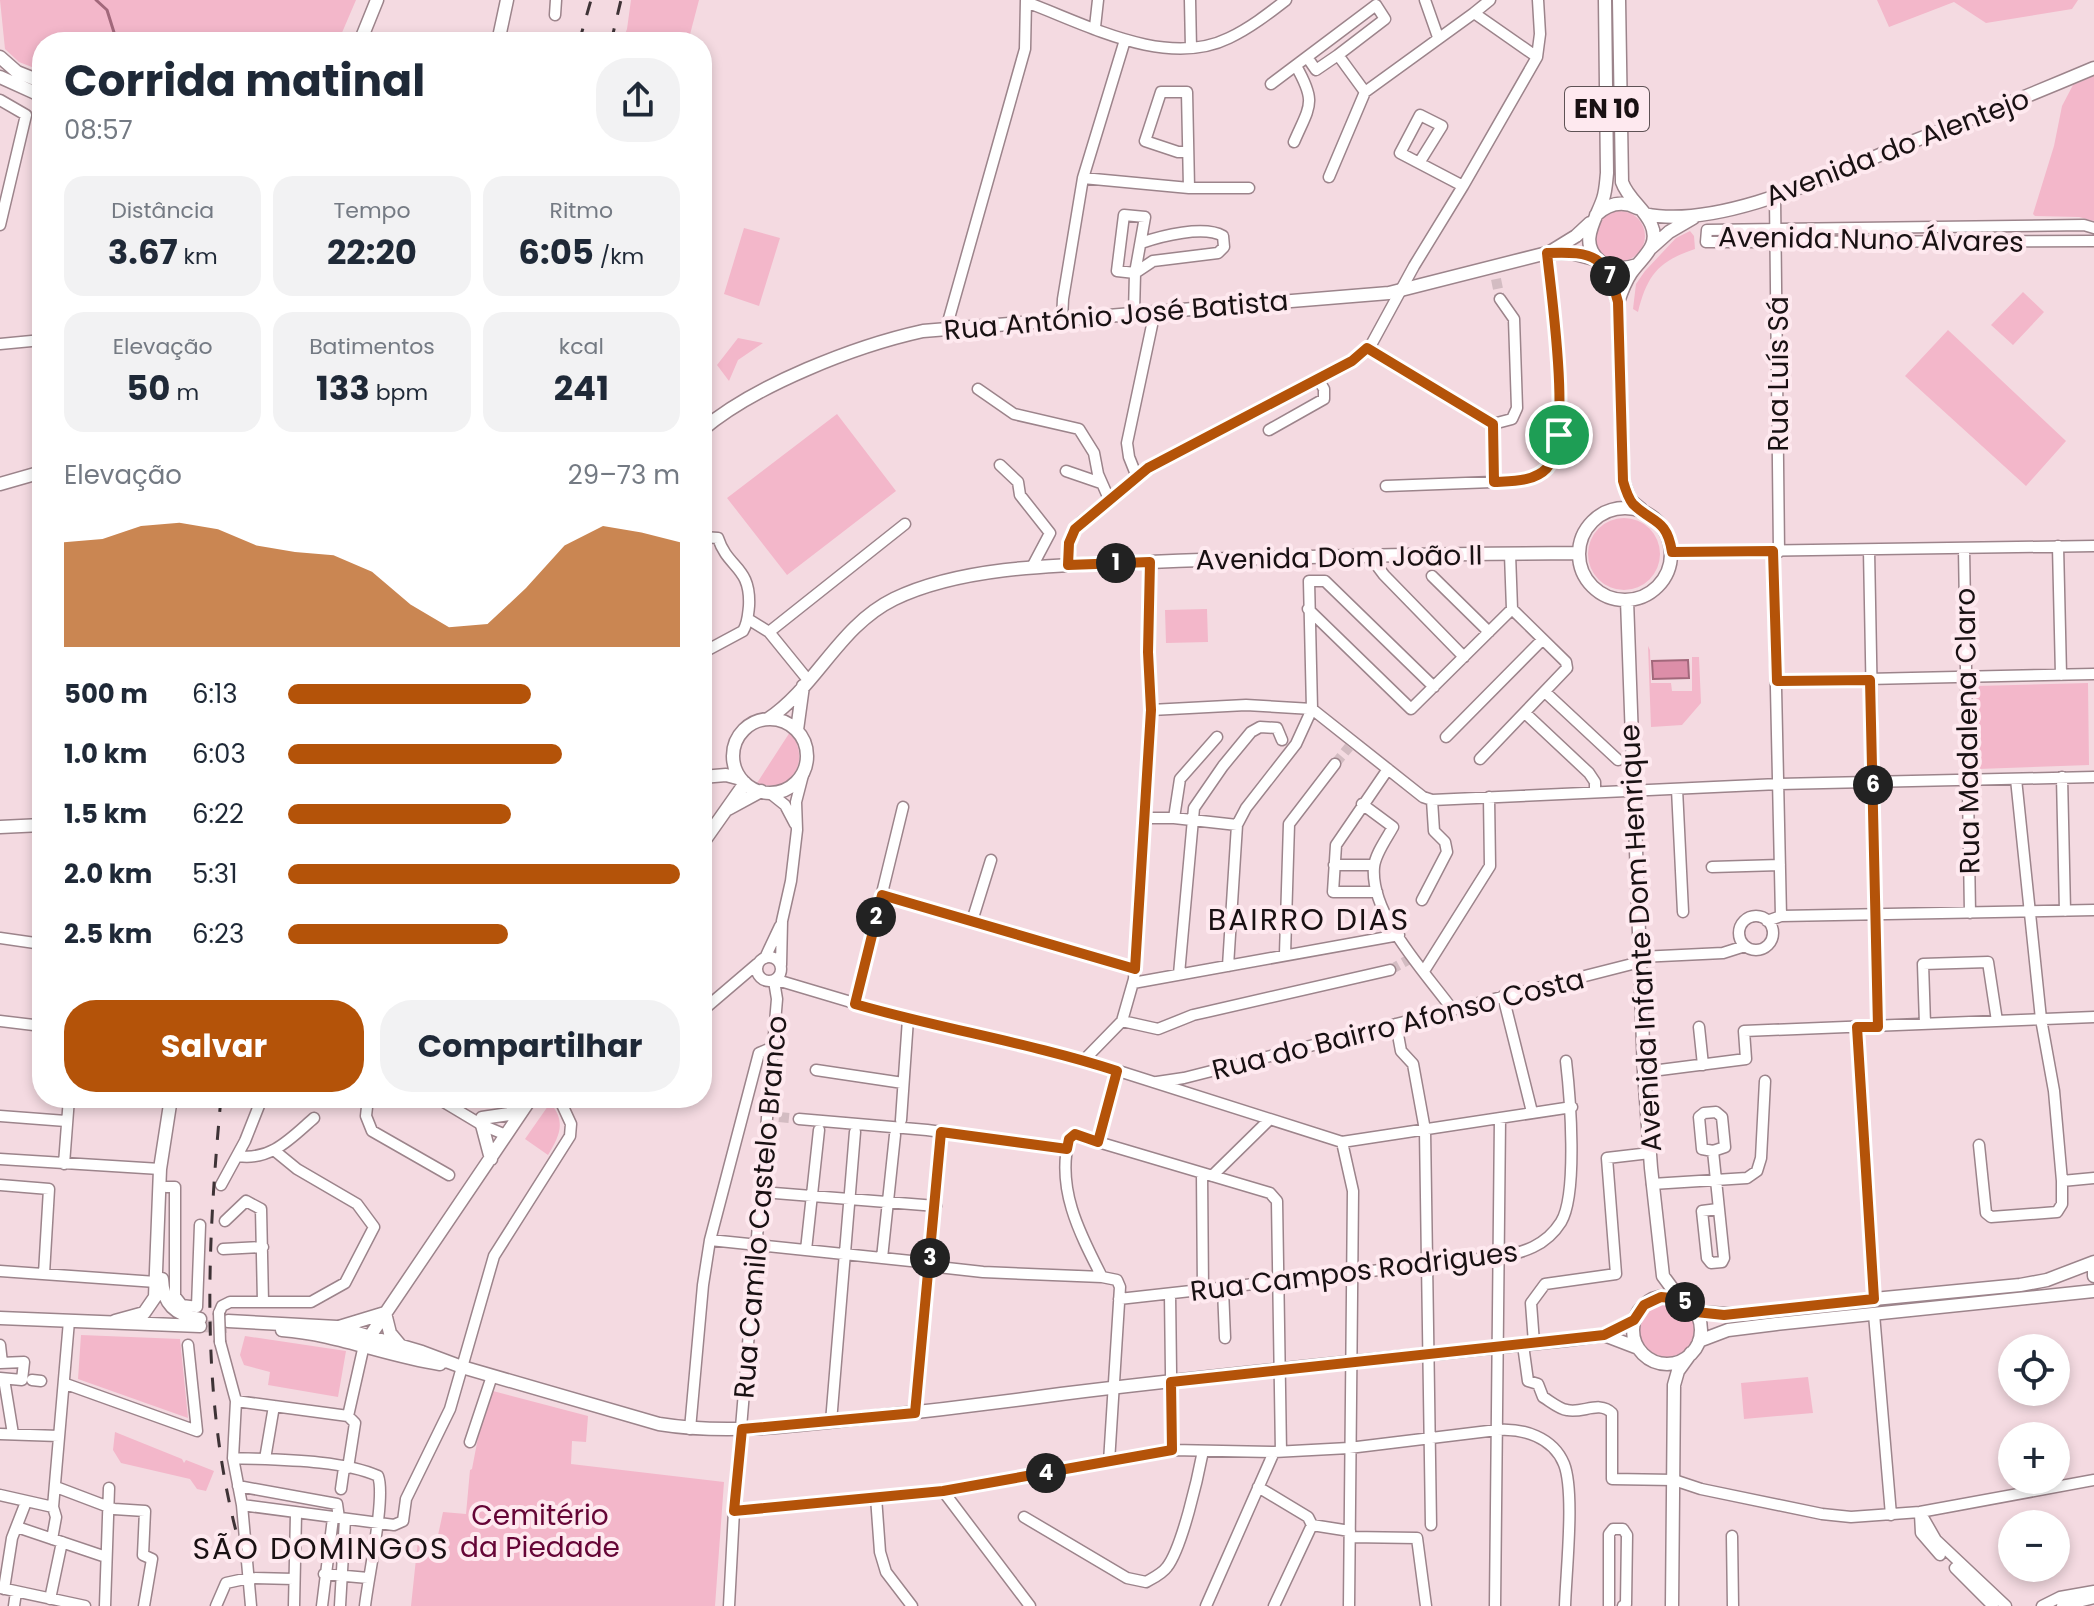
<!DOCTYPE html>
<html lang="pt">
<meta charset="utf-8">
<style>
body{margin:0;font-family:Poppins,sans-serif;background:#f2f2f3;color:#1f2937;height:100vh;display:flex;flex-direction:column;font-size:30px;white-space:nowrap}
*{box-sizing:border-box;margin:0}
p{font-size:26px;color:#747a83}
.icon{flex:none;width:44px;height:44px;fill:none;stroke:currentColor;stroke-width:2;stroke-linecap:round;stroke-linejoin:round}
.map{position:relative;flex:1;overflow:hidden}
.details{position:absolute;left:32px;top:32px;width:680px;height:1076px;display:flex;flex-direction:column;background:#fff;border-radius:32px;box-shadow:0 4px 12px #0003}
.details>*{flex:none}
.controls{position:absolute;left:1998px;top:1334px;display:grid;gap:16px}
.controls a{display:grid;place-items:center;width:72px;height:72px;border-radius:50%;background:#fff;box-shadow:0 4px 12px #0003;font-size:40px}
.pin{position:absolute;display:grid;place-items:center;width:68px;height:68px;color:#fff;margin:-34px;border:4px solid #fff;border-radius:50%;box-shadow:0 2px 8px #0007}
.km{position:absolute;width:40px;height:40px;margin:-20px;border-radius:50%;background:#222;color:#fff;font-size:22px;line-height:40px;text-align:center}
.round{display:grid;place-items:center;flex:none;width:84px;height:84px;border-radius:32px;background:#f2f2f3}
.overview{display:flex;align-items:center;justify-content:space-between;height:136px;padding:0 32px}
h1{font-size:44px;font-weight:700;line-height:60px}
.figures{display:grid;grid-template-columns:repeat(3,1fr);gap:12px;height:136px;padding:8px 32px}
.figures div{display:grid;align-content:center;border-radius:20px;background:#f2f2f3;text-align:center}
.figures b{font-size:34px;font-weight:700}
.figures small{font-size:22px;font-weight:400}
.figures p{font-size:22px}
.chart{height:224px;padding:16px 32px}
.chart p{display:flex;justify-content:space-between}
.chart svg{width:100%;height:144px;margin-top:8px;fill:#b45309;opacity:.7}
.button{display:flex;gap:16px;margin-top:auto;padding:16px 32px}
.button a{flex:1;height:92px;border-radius:32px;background:#b45309;color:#fff;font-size:32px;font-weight:700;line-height:92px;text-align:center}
.button a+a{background:#f2f2f3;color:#1f2937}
ul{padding:0 32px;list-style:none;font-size:26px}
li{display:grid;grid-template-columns:128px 96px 1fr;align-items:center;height:60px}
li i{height:20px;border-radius:10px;background:#b45309}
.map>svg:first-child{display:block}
.green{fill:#f3b7ca}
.water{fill:#dc8ea8;stroke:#a2687b;stroke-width:2}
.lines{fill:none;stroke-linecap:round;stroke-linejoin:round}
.stream{stroke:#a2687b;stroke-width:3}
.minor-tunnel{stroke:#d3bcc2;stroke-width:10;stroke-dasharray:10 5;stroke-linecap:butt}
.major-tunnel{stroke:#d3bcc2;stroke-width:12;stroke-dasharray:12 6;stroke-linecap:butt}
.minor-casing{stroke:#9c848b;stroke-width:13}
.major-casing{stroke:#9c848b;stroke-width:15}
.minor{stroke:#fff;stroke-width:10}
.major{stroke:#fff;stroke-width:12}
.rail{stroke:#3e3336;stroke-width:3;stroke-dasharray:14 14;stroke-linecap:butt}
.minor-bridge-casing{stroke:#9c848b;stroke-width:13;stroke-linecap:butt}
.minor-bridge{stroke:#fff;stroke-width:10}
.route-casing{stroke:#fff;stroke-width:16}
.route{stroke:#b45309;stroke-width:10}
.labels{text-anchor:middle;stroke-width:8;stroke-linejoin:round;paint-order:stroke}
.shield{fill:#fee9ef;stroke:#5e5255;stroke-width:2}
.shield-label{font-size:26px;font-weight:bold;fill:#191113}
.street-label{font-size:28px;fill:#191113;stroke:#fee9ef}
.park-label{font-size:28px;fill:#650536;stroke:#fee9ef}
.neighbourhood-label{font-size:30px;letter-spacing:2px;fill:#191113;stroke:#fee9ef}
</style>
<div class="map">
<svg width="2094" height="1606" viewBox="0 0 2094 1606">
<rect width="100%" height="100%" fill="#f4dae1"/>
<path class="green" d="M0 0H356L338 42H42V71L19 62 5 49Z
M631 0H699L688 42H622L627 29Z
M1877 0H2078L2072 9 1986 23 1954 2 1889 27Z
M2094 76V221L2079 217 2035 216 2033 214 2054 146 2062 106 2073 85Z
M1595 236a25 25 0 1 1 50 0a25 25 0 1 1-50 0Z
M744 228 780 238 759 306 724 294Z
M1690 231 1694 236 1695 249C1658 261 1647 276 1638 312L1633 309 1636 284 1645 271 1676 238Z
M2023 292 2044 312 2013 345 1991 325Z
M1948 330 2066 441 2026 486 1905 376Z
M738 338 763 343 738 360 729 381 717 365Z
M837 414 896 491 787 575 727 498Z
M1588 554a36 36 0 1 1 72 0a36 36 0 1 1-72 0Z
M1207 609 1208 642 1166 643 1165 610Z
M1648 646 1650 650 1651 683H1671L1672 691H1692V657H1699L1701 703 1682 725 1651 727Z
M2088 683 2089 765 1978 769 1976 686Z
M790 732C812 759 792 796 757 783Z
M552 1105C566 1123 559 1137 548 1155L525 1139 548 1106Z
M1639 1329a28 28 0 1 1 56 0a28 28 0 1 1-56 0Z
M81 1335 180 1339 188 1418 78 1379Z
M245 1336 346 1351 338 1397 268 1385 270 1372 244 1365 240 1355Z
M1808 1377 1813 1413 1744 1419 1741 1383Z
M493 1391 588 1416 586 1442 572 1441 571 1464 724 1482 715 1606H411L418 1540H437L443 1512 466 1514 470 1470 472 1469 481 1422Z
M115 1432 182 1459 184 1463 186 1460 214 1471 206 1491 197 1489 190 1479 121 1463 113 1450Z"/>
<path class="water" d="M1688 660 1689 678 1653 679 1652 661Z"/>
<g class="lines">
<path class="stream" d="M96 0 107 10 117 42"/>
<path class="minor-tunnel" d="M1496 279 1500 299
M1335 764 1349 747
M1390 970 1408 960
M779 1117 799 1119"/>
<path class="major-tunnel" d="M200 1326 227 1327"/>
<g class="minor-casing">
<path id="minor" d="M1190 0 1191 48
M1425 0 1438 37
M1026 2C1086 24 1166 69 1229 38 1250 28 1268 14 1286 0
M1474 13 1490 0
M555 15 556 0
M1095 27 1098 0
M1307 57 1316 70 1338 55
M1271 84 1376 5 1385 19 1338 55 1365 92
M0 100 26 115 0 225
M1294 142C1310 105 1317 103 1296 66
M1188 152H1178L1145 141 1161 92H1187L1189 188
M1419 163 1442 126 1420 115 1400 153 1463 186
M1329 177 1365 92 1474 13 1537 57
M1083 178 1189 188H1249
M1775 197 1779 552
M2094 228 2084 225 1707 230 1706 242 2094 241
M1134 313 1135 273 1145 217 1124 215 1117 271 1135 273 1153 261 1218 253 1224 247 1223 236C1204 225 1161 236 1141 243
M1062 319 1063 299 1083 178 1125 40
M946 329 1025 49 1026 0
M0 344 42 340
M1367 348 1493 424 1512 419 1517 408 1514 319 1500 299
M978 389 1014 414 1079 429 1094 453 1098 474 1109 499
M1493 424 1494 482
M1269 430 1324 399V389L1318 379
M1000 465 1018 482 1020 495 1050 533 1032 567
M1066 471 1101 483
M1137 477 1129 457 1127 443 1155 311
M1386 486 1519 481C1535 477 1546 473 1554 458 1569 428 1551 294 1547 253
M702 537 718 538C728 569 751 566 749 606 748 615 748 623 743 631L702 653
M2058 546 2061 675
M1964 548 1970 913
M1869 550 1878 1027
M1773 551 1781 916
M1672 552 2094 546
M1377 556 1378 567 1384 575 1464 657
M1068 565 1071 538 1081 522 1148 468 1352 361 1371 345 1414 266 1463 186 1537 57 1540 34 1538 0
M1432 576 1489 632
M1308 609 1411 709 1512 609 1510 554
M748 619 769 632 808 680
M769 632 905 524
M1777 681 2094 674
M1545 692 1618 760
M1312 709 1423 797 1432 800 1779 784 2094 777
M1151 710 1246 705 1312 709
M1525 713 1589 773 1595 782V791
M1446 737 1542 640
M1480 759 1567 668 1566 662 1512 609
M2062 777 2065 911
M2016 779 2041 1019 2054 1091 2062 1181
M1677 789 1683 912
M770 793 785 805 795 824
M1362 804 1393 827C1387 838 1375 854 1374 867 1370 915 1425 972 1452 1009
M1145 818H1174L1237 825 1246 808 1296 744 1312 709 1309 581H1325L1434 687
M1174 818 1180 779 1217 737
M1334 865H1374
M1712 867 1780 865
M1377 892H1333L1336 845 1388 769
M882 895 1135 969
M1422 900 1447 852 1445 842 1434 831 1432 800
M1739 933a17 17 0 1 1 34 0a17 17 0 1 1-34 0Z
M972 921 991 860
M1767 921 1781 916 2094 910
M0 938 42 944
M1285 954 1289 824 1335 764
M757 969a12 12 0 1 1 24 0a12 12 0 1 1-24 0Z
M1640 957 1723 953 1745 946
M765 958 780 926
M781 965 782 921 791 881 797 830 796 802 804 771
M1228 966 1237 825
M1424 971 1490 866 1489 797
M1179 974 1194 808 1223 766 1251 732 1260 727 1277 728 1282 740
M777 980 908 1019 1084 1060 1342 1142 1572 1107
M1133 983 1399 935
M1503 996 1532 1112
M855 1004 903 807
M702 1011 757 964
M0 1021 42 1026
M1122 1021 1158 1029 1193 1015 1390 970
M1396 1024 1401 1051 1413 1064 1425 1130 1431 1525
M1925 1024 1923 964 1988 962 1997 1021
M1699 1027 1703 1065
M1857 1027 1874 1299
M1084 1060 1122 1021 1134 979 1151 710 1148 652 1150 562
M816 1070 903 1083
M1117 1071 1098 1142 1270 1193 1277 1201 1281 1452
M1644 1072 1746 1059 1744 1031 2094 1017
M1157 1082 1184 1078 1640 962
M368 1098 366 1116 372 1131 449 1175
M437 1098 482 1125 506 1135
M1716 1112 1722 1117 1725 1147 1713 1151 1702 1149 1699 1117 1704 1113Z
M0 1116 66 1121
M799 1119 927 1130 1067 1149
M901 1120 908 1019
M1098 1142 1075 1134 1069 1139C1056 1189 1080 1234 1102 1277
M1342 1142 1353 1191 1349 1606
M1979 1145 1986 1213 1991 1217 2057 1212 2062 1204V1181L2094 1178
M1713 1151 1724 1258 1722 1262 1711 1263 1707 1258 1702 1211 1718 1209
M238 1156C271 1161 291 1138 314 1118
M0 1159 160 1169
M64 1164 69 1098
M1202 1173 1203 1291
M1212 1176 1268 1121
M1652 1184 1747 1178 1757 1171 1761 1158 1765 1081
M0 1185 49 1189 44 1274
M221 1185 245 1141 262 1098
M166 1187H175V1296L182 1305 197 1307 200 1225
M761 1192 936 1206
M225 1221 246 1201 261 1209 263 1302
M710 1240 930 1263
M223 1249 263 1247
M806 1250 819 1130
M882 1258 895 1135
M929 1266 983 1272 1102 1277 1117 1280 1120 1287 1109 1462
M0 1271 156 1282
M1223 1289 1225 1338
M1170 1294 1172 1450
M1119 1299 1497 1257C1523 1253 1546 1246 1561 1222 1578 1194 1570 1095 1566 1061
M219 1313 222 1306 230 1302H311L345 1283 374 1227 357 1204 297 1169 275 1151
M1874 1314 1891 1515
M220 1342 236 1401 348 1416 364 1345
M1534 1343 1531 1303 1545 1284 1616 1274 1607 1158 1650 1153
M0 1345 2 1363
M1523 1345 1528 1381 1538 1384 1543 1397C1550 1401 1559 1409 1567 1410 1582 1414 1599 1400 1612 1413V1479L1674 1480 1701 1489 1822 1514 1851 1517 1920 1512 2094 1480
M0 1363 24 1362 22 1380 0 1378
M4 1379 13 1434
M32 1380 41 1381
M66 1384 197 1431 188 1345
M236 1401 233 1458 242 1505 251 1606
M915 1413 941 1132
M831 1422 855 1132
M690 1429 703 1285 710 1240 759 1053 771 1048
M0 1434 59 1436
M470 1442 492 1376
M233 1458C275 1460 340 1459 378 1476 386 1497 368 1578 365 1606
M265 1459 274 1406
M348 1468 355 1423 348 1416
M238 1486 337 1504 339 1518
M56 1487 114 1509 145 1511 143 1555 152 1559 144 1606
M1258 1487 1308 1517 1312 1525 1350 1531
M341 1489 344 1468
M943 1491 1030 1606
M0 1495 53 1507
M876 1497 880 1552 886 1572 912 1606
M242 1505 394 1525 403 1521 406 1499 450 1409 494 1256 570 1136 571 1124 559 1098
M734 1511 943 1491 1172 1450 1274 1452 1349 1448 1497 1430C1523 1428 1553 1437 1564 1464 1575 1492 1566 1572 1565 1606
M1920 1512 1936 1540 2006 1606
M1920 1514 1921 1533 1940 1555
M1024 1517 1127 1578 1146 1582C1153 1578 1162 1574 1167 1567 1182 1548 1198 1477 1203 1451
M17 1527 106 1557
M1732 1536 1733 1606
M1350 1537 1417 1538 1426 1606
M52 1539 56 1517 53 1507 69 1321
M1955 1568 1993 1606
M324 1574 368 1578
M1 1588 85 1606
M4 1589 12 1538 26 1502
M50 1599 62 1542
M14 1606 16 1592
M105 1606 109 1488
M216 1606 226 1583 249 1578 294 1579
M294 1606 296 1514
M322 1606 333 1518
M340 1606 345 1519
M729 1606 734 1511 777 999 774 981
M1206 1606 1274 1452
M1274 1606 1312 1525
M1495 1606 1500 1118
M1609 1606V1534L1613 1529H1623L1627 1535 1626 1604 1623 1606
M2042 1606 2060 1597 2094 1591
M2062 1606 2094 1598"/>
</g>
<g class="major-casing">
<path id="major" d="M1605 0 1607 173C1606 182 1606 190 1603 199 1596 220 1577 243 1601 262 1612 270 1625 269 1637 265
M360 42 377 0
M498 42 507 0
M0 57 17 72 42 82
M0 77 42 96
M1645 214C1718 230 1833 174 1901 146 1966 121 2030 95 2094 68
M1596 215C1608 204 1622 200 1637 208
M1651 248 1669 232 1693 218
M1550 252 1576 236 1590 223
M1604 264 1612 281 1618 302 1623 481 1630 500 1641 509
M1618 302C1621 293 1625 282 1631 273 1642 257 1661 246 1651 224 1644 208 1628 199 1622 182L1619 0
M702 430C755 385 855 346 923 331L1389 293 1547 253H1571L1598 260
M0 484 42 472
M1579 554a46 46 0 1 1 92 0a46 46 0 1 1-92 0Z
M1627 600 1644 1072 1651 1168 1663 1276 1680 1299
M768 719C817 686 839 626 894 599 966 564 1071 565 1150 562 1293 556 1436 554 1579 553
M733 756a37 37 0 1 1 74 0a37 37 0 1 1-74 0Z
M797 730 803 686
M702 777 726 775 741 779
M728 809 761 791
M702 813V824
M0 827 42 825
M702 844 745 783
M482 1118 509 1114 523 1105
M482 1125 491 1159
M2094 1271V1276
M162 1279C163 1304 175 1315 200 1319
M1633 1330a34 34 0 1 1 68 0a34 34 0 1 1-68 0Z
M1696 1312 1742 1315 1874 1299 2020 1285 2047 1280 2094 1262
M385 1313 390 1333 400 1345
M0 1318 200 1326
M115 1321 144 1313 155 1297 160 1169 171 1098
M228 1321 337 1327 422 1352 462 1367 659 1424C727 1435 795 1426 863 1418 929 1411 995 1403 1061 1394 1229 1373 1398 1358 1566 1340L1604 1335 1634 1320
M339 1327 385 1313
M282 1330C337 1334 386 1356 440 1364
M1604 1335 1638 1348
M1699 1341 1728 1330 1776 1324 2094 1291
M364 1345 531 1098
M1672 1606 1674 1385 1678 1371 1691 1353"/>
</g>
<use href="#minor" class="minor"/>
<use href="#major" class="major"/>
<path class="rail" d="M579 42 591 0
M611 42 621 0
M221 1098C207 1249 199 1405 242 1553"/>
<g class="minor-bridge-casing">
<path id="minor-bridge" d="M219 1313 220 1342"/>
</g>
<use href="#minor-bridge" class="minor-bridge"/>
</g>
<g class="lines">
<g class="route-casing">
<path id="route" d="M1547 253C1595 251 1606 256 1618 302L1623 481C1625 488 1628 498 1633 504 1652 523 1667 518 1672 552L1773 551 1777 681 1870 680 1878 1027H1857L1874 1299 1724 1315 1696 1312 1680 1299 1661 1297 1644 1305 1634 1320 1604 1335 1171 1382 1172 1450 943 1491 734 1511 742 1429 915 1413 941 1132 1067 1149 1069 1139 1075 1134 1098 1142 1117 1071C1031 1043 941 1029 855 1004L882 895 1135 969 1151 710 1148 652 1150 562 1068 565 1069 543 1075 529 1148 468 1352 361 1367 348 1493 424 1494 482C1512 481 1534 482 1547 468 1573 442 1551 293 1547 253Z"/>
</g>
<use href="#route" class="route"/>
</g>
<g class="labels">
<rect class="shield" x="1565" y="87" width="84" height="44" rx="6"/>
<g class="shield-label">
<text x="1607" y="118">EN 10</text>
</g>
<g class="street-label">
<text transform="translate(1897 147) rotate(-21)" y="10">Avenida do Alentejo</text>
<text transform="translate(1871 239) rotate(1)" y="10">Avenida Nuno Álvares</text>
<text transform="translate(1116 315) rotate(-5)" y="10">Rua António José Batista</text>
<text transform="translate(1778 374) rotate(-90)" y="10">Rua Luís Sá</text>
<text transform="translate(1339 557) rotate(-1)" y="10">Avenida Dom João II</text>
<text transform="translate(1967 731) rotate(-91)" y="10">Rua Madalena Claro</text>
<text transform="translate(1640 938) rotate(-93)" y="10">Avenida Infante Dom Henrique</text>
<text transform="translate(1398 1024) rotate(-14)" y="10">Rua do Bairro Afonso Costa</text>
<text transform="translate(760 1207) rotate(-85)" y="10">Rua Camilo Castelo Branco</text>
<text transform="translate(1354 1271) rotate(-7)" y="10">Rua Campos Rodrigues</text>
</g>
<g class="park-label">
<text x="540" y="1525">Cemitério<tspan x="540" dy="32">da Piedade</tspan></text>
</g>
<g class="neighbourhood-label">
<text x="1309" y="930">BAIRRO DIAS</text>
<text x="321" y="1559">SÃO DOMINGOS</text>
</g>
</g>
</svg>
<div class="controls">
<a><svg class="icon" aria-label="locate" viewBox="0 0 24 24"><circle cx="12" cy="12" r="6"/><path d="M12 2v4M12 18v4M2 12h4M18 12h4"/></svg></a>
<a>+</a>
<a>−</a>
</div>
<div class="pin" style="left:1559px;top:435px;background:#1e9e55"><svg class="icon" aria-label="arrive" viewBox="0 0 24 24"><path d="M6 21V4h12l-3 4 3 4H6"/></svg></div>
<b class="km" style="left:1116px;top:563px">1</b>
<b class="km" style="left:876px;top:917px">2</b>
<b class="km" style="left:930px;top:1258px">3</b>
<b class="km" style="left:1046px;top:1473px">4</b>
<b class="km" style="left:1685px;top:1302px">5</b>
<b class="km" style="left:1873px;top:785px">6</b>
<b class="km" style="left:1610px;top:276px">7</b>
<section class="details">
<div class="overview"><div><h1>Corrida matinal</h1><p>08:57</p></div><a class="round"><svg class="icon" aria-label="share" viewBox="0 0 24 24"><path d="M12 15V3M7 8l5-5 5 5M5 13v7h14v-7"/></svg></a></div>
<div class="figures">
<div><p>Distância</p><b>3.67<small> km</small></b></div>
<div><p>Tempo</p><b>22:20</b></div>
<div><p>Ritmo</p><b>6:05<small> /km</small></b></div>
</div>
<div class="figures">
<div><p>Elevação</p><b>50<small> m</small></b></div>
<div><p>Batimentos</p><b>133<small> bpm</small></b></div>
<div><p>kcal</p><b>241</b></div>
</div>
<div class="chart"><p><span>Elevação</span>29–73 m</p>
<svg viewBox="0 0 160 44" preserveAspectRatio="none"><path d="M0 44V12L10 11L20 7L30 6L40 8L50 13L60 15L70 16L80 21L90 31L100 38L110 37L120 26L130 13L140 7L150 9L160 12V44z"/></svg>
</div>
<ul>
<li><b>500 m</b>6:13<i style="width:62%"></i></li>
<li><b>1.0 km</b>6:03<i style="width:70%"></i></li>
<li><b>1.5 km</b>6:22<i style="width:57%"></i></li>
<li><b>2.0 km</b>5:31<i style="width:100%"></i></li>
<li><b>2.5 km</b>6:23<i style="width:56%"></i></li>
</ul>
<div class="button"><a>Salvar</a><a>Compartilhar</a></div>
</section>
</div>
